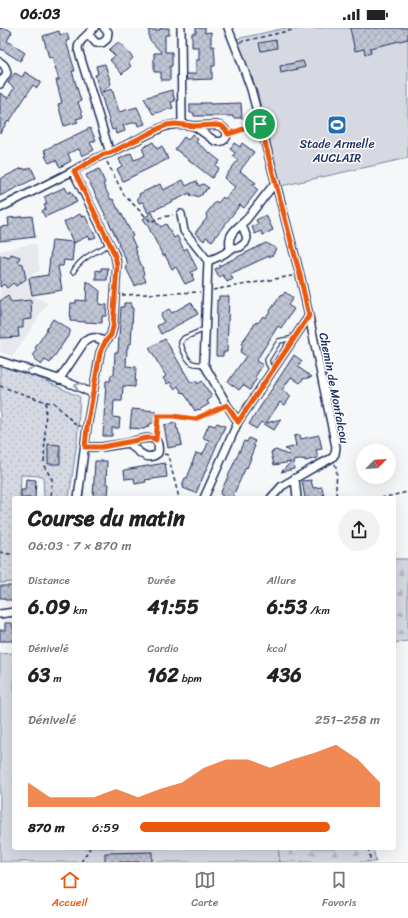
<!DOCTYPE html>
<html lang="fr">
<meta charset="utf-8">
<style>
body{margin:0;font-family:Sriracha,sans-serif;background:#f2f2f2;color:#222;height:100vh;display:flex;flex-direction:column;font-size:15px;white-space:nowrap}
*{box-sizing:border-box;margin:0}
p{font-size:13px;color:#767676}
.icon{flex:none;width:22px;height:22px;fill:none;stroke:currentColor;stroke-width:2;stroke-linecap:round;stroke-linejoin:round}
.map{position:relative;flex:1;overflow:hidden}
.panel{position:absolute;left:12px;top:468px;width:384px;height:354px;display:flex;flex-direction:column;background:#fff;border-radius:4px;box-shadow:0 4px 16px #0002}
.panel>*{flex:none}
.needle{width:26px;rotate:66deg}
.tools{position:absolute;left:356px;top:416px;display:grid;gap:8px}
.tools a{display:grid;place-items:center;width:40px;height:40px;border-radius:50%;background:#fff;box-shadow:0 4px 16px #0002;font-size:20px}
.pin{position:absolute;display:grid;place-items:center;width:34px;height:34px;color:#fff;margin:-17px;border:2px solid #fff;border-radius:50%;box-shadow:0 1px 4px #0007}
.round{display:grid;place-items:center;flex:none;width:42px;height:42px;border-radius:21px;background:#f2f2f2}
.summary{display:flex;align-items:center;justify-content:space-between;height:68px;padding:0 16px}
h1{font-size:22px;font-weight:700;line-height:30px}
.figures{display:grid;grid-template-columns:repeat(3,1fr);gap:6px;height:68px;padding:4px 16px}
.figures div{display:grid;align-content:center}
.figures b{font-size:20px;font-weight:700}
.figures small{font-size:11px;font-weight:400}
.figures p{font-size:11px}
.chart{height:112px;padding:8px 16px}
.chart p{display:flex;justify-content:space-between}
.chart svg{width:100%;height:72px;margin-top:4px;fill:#ea580c;opacity:.7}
ul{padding:0 16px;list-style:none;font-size:13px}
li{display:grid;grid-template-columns:64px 48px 1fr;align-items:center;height:30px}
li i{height:10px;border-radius:5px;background:#ea580c}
.status{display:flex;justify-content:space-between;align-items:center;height:28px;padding:0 20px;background:#fff;direction:ltr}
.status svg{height:11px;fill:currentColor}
.menu{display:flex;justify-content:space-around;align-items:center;height:56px;border-top:1px solid #e0e0e0;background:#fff;font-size:11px;color:#767676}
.menu a{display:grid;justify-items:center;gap:2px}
.menu .current{color:#ea580c}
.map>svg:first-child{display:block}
.built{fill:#e6e8ee}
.green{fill:#d6d9e2;stroke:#7884a0}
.forest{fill:url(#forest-firs);stroke:#7884a0}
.park{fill:url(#park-dots);stroke:#7884a0}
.building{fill:url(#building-cross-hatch);stroke:#1b2f5e}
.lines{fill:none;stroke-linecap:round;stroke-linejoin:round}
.lane-casing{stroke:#1b2f5e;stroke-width:6}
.street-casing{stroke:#1b2f5e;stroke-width:10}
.path{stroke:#1b2f5e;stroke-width:1.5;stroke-dasharray:4 3;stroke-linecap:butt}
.lane{stroke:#fff;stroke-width:3.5}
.street{stroke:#fff;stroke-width:7}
.oneway{stroke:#8d97ae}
.route-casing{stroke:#fff;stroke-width:8}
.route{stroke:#ea580c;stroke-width:5}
.labels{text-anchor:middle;stroke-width:3;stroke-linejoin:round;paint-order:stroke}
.poi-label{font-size:12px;fill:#1b2f5e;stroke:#fff}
.street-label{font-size:12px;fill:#1b2f5e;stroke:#fff}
</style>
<div class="status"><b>06:03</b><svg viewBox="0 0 49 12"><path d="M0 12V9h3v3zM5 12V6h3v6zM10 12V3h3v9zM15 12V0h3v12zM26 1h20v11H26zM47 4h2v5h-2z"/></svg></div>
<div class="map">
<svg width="408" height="834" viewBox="0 0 408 834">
<defs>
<pattern id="forest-firs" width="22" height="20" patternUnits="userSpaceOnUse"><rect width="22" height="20" fill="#d6d9e2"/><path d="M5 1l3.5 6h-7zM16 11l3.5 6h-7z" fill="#b7bbc4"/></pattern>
<pattern id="park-dots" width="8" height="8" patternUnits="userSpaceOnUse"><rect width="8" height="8" fill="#d6d9e2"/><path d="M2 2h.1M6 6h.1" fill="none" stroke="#b7bbc4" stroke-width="1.8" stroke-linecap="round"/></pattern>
<pattern id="building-cross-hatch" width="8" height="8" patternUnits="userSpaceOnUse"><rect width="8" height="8" fill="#c0c4d3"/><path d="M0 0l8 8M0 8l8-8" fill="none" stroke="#a4a9b8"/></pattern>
</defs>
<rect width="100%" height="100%" fill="#f6f7f9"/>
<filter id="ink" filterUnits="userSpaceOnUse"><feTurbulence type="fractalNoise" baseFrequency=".025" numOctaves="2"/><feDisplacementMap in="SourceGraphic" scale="8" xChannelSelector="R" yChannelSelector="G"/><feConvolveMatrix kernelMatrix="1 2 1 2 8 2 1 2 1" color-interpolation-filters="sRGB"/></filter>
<g filter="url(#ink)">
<path class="built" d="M36 215 40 242 26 251 29 250 32 267 48 275 13 328 0 324V223Z"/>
<path class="green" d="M286 0H408V130L281 158 257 63 236 11Z
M14 625V820H278L280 834H0V626Z"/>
<path class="forest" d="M394 531H408V613L394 615Z
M278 820H373L376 834H280Z"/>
<path class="park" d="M0 337 41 351 80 369 77 414 69 470H44L43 448 21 447 20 470H14V554L0 555Z"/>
<path class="building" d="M0 0 8 1 12 4 7 13 25 25 20 33 1 21 0 23Z
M160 0H169V7H165V24H172V38H170V52H161V44H154V25H162L149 11V2H160Z
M196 0H205V5L211 4V18H214L215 31V38H212V51L187 52 186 46H196V32H199V19H192V5H196Z
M350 0H408V11L370 20 371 25 365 26 364 21 355 23Z
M59 3 60 7 67 5 69 12 66 13 75 43H72L81 73 78 74 83 89 76 91 78 94 64 98 58 76 62 75 56 52H59L52 29 49 30 43 8Z
M276 12 277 20 261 23 259 15Z
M117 15H120L133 30 128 35 131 38 122 46 110 32 115 28 109 22Z
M303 33 305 39 281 45 280 38Z
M105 36 111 56 102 64 112 61 119 84 137 79 145 96 138 98 137 94 123 97 125 103 116 106 115 101 112 102 95 47 98 46 96 38Z
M25 44 41 54 37 60 33 57 9 94 8 93 0 105V65L8 70 14 60 8 55 11 50 15 45 22 49Z
M172 62 175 73 171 74 173 80 153 86 144 70Z
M201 75H210V76L241 75 242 90H233V88H194V85H190V76H201Z
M90 100 96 112 90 115 94 122 82 128 79 121 73 123 68 126 71 133 60 139 56 132 49 135 45 128 47 127 44 122Z
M192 106 198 111 196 114 220 133 216 138 219 140 212 150 175 121 184 109 188 112Z
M153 114 157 121 162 118 168 131 123 153 117 141 122 138 119 131 131 125 134 132 140 130 145 127 142 120Z
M234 115 240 119 242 115 254 124 240 143 256 155 252 157 258 162 244 180 240 177 212 213 206 209 204 213 195 205 207 190 206 186 216 173 218 175 223 169 225 171 235 159 224 150 238 132 233 128 235 125 230 121Z
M31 139 36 150 0 168V151L22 140V141L24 140 25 142Z
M99 141 105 155 103 156 111 172 113 171 118 181H119L133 208 131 209 136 220H135L137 224 136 225 143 241H142L144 246 143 247 146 253 135 258 125 238 128 236 118 216 119 215 86 147Z
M183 152 186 158 196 153 199 158 203 156 209 160 205 162 206 163 202 165 203 166 197 169 196 167 191 169 190 165 148 185 143 174 139 175 137 170 140 168 139 166 160 156 163 162Z
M65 159 68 165 71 163 77 174 45 189 42 183 46 181 44 177 47 175 44 169Z
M152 184 157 196H159L161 199 166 196 174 210 177 208 184 222 187 220 197 241 191 244 193 247 192 248 194 252 185 256 176 239 172 241 165 227 163 228 147 196 143 191Z
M80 186 82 189 85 188 96 209 90 211 88 208 74 215V214L72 233 64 232 63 238H58L62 262 32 267 29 250 48 247 52 212 73 214 64 194Z
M266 187 273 202 263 207 261 203 255 206 252 199 258 196 256 192Z
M32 188 35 209 0 213V199L9 198 8 190Z
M266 215 276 220 273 227 269 229V228L230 246 233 251 227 254 223 247 219 249 215 241 220 239 219 238Z
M11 226 20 229 18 234 23 236 26 251 16 258 13 255 7 260 4 256 0 259V227L9 230Z
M101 240H108L107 252H96V242L101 243Z
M87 253 100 263 99 276 107 277 106 288H102V295L70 293 71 275H76V272L86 273Z
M285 264 293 270 288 277 294 281 281 300 278 298 256 333 263 337 255 349 257 351 253 356 250 362 243 357 239 362 228 354 246 328 240 324 243 318 241 316 256 294 258 295 263 288 265 290 281 267 282 268Z
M8 268 11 274 31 272 32 291 23 292V300H18L19 309 0 310V273Z
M219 268H229L227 324H223V328H216L217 272H219Z
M191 274 198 286 161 306 157 298 164 294 161 289 162 288 161 286 169 281 172 285Z
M124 275H131V280H133L131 316H128V320H127L126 338 136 339 135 359 123 358 122 373H114L113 389 120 390 119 400H112V408H103L106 353H110L111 347H114L115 324H118L121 279H124Z
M53 291 70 302V305L50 335 45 332 41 337 34 332 35 330 33 328 37 322 35 320 47 302H46Z
M165 311 191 355 196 352 198 356 202 353 212 369 207 373 209 376 199 382 198 381 195 383 188 371 183 364 182 365 178 358 174 361 170 354 167 356 163 350 166 348 149 320Z
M294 327 302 333 298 339 312 349 303 351 300 355 291 349 282 362 291 368 285 377 280 374 266 395 281 391 274 402 261 394 256 401 249 396Z
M132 381 155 383V385L157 386V393L150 396V397L144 401 130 400Z
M176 395 177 401H178L179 406H180L182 417 168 420 164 397Z
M217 395 225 398 196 465 183 460 184 458 182 457 185 450H187L193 435H192L196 425 202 427 206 420 209 412 203 410 209 396 215 398Z
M300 407 301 411 319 407 322 421 316 422 318 430 305 433V431L293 433 294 441 281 444 291 434 274 437 271 424 276 422 288 427 290 424 285 421 296 418 294 408Z
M249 410 255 413 253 417 255 418 250 430H251L247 440 246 439 232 470H222L223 468 220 466 244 413 247 414Z
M48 416 60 417V436H48Z
M95 433H107L106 456H109L108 468 104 467 103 470H93Z
M165 435 167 449 145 452 146 454 135 456 134 450 125 451 124 442Z
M26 451 36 452 35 470H21V462H25Z
M311 452 313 460 322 459 324 469 321 470H305L302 453Z
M0 558H14V568H12L13 572H5L4 570H0Z
M5 595H12L13 601H14V613H0V602H5Z
M152 824V834H105V825Z"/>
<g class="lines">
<g class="lane-casing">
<path id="lane" d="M73 244C81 229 96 224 110 216
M204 336C193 337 190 336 185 326 183 322 181 319 181 314L184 310 205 301
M272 343 268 336 267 332 279 313 289 311 293 312"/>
</g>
<g class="street-casing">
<path id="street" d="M94 0 88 6 96 15H102L107 11 108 4 104 0
M181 0 182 96
M228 0 240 30 251 61 300 247 309 288 336 419 335 426 332 430 313 440 282 458 271 470
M88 6C83 11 78 14 78 21L110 125
M0 34C5 37 6 40 7 45L0 56
M216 97C233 100 228 117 215 113L194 98Z
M73 143 115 227 117 237 113 299 111 307 105 314
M0 180 73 143C85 136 97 128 110 125L161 100C172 95 182 96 194 98
M181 186 184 203 208 233
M230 221C230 217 229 213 230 210 232 202 241 197 246 192L275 155
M0 333C30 343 66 351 93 366
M59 352 85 313C94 308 96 309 105 314L100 325 87 399 78 470
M238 394 227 377 204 336 208 233C215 230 225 227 230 221L240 219 245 215 247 210 242 197
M85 419H102L128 415C137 422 147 435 158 425 162 403 140 411 128 415
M295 450 297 470
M204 470 238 394 309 288
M0 586 14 584"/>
</g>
<path class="path" d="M240 14 301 0
M233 104 253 98
M107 134 124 167 151 194 159 190 173 187
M213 262 292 248
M122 267 200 264
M0 358 46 374 44 438 52 451 51 470
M46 374 54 375 77 398H81
M157 404 158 388H173L195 391 220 380
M164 426 168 427 179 470
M335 436C339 447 334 459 337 470
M381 470 408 464
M0 524 14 527
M368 820 371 834
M81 834 90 820"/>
<use href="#lane" class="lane"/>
<use href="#street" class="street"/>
</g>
<defs><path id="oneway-chevron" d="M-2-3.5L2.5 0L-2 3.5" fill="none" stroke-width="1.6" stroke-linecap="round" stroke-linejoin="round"/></defs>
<g class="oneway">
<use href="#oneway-chevron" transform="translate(29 343) rotate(-162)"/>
<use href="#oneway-chevron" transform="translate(77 358) rotate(-160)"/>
</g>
</g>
<g class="lines" filter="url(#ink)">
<g class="route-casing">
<path id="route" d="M175 96 194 98 216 97 222 98 226 102 228 106 260 96 300 247 309 288 238 394 227 377 195 391 173 388H158L156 412 152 410H147L128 414 102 419H85L87 399 100 325 105 314 111 307 113 299 117 237 115 228 110 216 74 143 104 126 110 125 160 100 167 97Z"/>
</g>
<use href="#route" class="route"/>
</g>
<defs>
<g id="stadium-square" transform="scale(1)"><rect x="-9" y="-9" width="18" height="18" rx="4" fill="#1f6fb2" stroke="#fff"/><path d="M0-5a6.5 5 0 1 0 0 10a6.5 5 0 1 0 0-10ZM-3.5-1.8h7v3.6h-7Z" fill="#fff"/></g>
</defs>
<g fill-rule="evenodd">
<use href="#stadium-square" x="337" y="97"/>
</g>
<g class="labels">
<g class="poi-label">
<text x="337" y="120">Stade Armelle<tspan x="337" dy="14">AUCLAIR</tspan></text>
</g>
<g class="street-label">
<text transform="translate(334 360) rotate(79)" y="4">Chemin de Monfalcou</text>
</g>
</g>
</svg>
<div class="tools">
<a><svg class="needle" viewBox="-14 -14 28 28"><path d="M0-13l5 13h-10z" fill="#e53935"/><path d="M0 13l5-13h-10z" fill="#767676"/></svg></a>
</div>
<div class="pin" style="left:260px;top:96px;background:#1e9e55"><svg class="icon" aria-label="arrive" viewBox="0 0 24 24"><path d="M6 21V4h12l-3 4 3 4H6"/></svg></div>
<section class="panel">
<div class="summary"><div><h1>Course du matin</h1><p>06:03 · 7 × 870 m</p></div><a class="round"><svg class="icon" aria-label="share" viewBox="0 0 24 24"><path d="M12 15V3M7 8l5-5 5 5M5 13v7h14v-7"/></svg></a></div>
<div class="figures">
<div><p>Distance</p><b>6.09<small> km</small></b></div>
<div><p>Durée</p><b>41:55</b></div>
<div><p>Allure</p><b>6:53<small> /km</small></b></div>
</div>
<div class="figures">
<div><p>Dénivelé</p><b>63<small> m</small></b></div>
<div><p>Cardio</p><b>162<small> bpm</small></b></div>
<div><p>kcal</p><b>436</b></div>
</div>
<div class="chart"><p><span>Dénivelé</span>251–258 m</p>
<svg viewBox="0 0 160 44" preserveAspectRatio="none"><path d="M0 44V29L10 38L20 38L30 38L40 33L50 38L60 33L70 29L80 20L90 15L100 15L110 20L120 15L130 11L140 6L150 15L160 29V44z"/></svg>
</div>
<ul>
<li><b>870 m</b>6:59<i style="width:79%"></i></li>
</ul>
</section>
</div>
<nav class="menu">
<a class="current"><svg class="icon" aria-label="home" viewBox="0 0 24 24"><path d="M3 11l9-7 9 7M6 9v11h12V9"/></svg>Accueil</a>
<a><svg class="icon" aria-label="map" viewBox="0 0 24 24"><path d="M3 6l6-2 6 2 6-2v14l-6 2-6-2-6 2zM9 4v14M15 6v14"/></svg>Carte</a>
<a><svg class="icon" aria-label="saved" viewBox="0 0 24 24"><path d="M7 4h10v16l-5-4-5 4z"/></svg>Favoris</a>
</nav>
